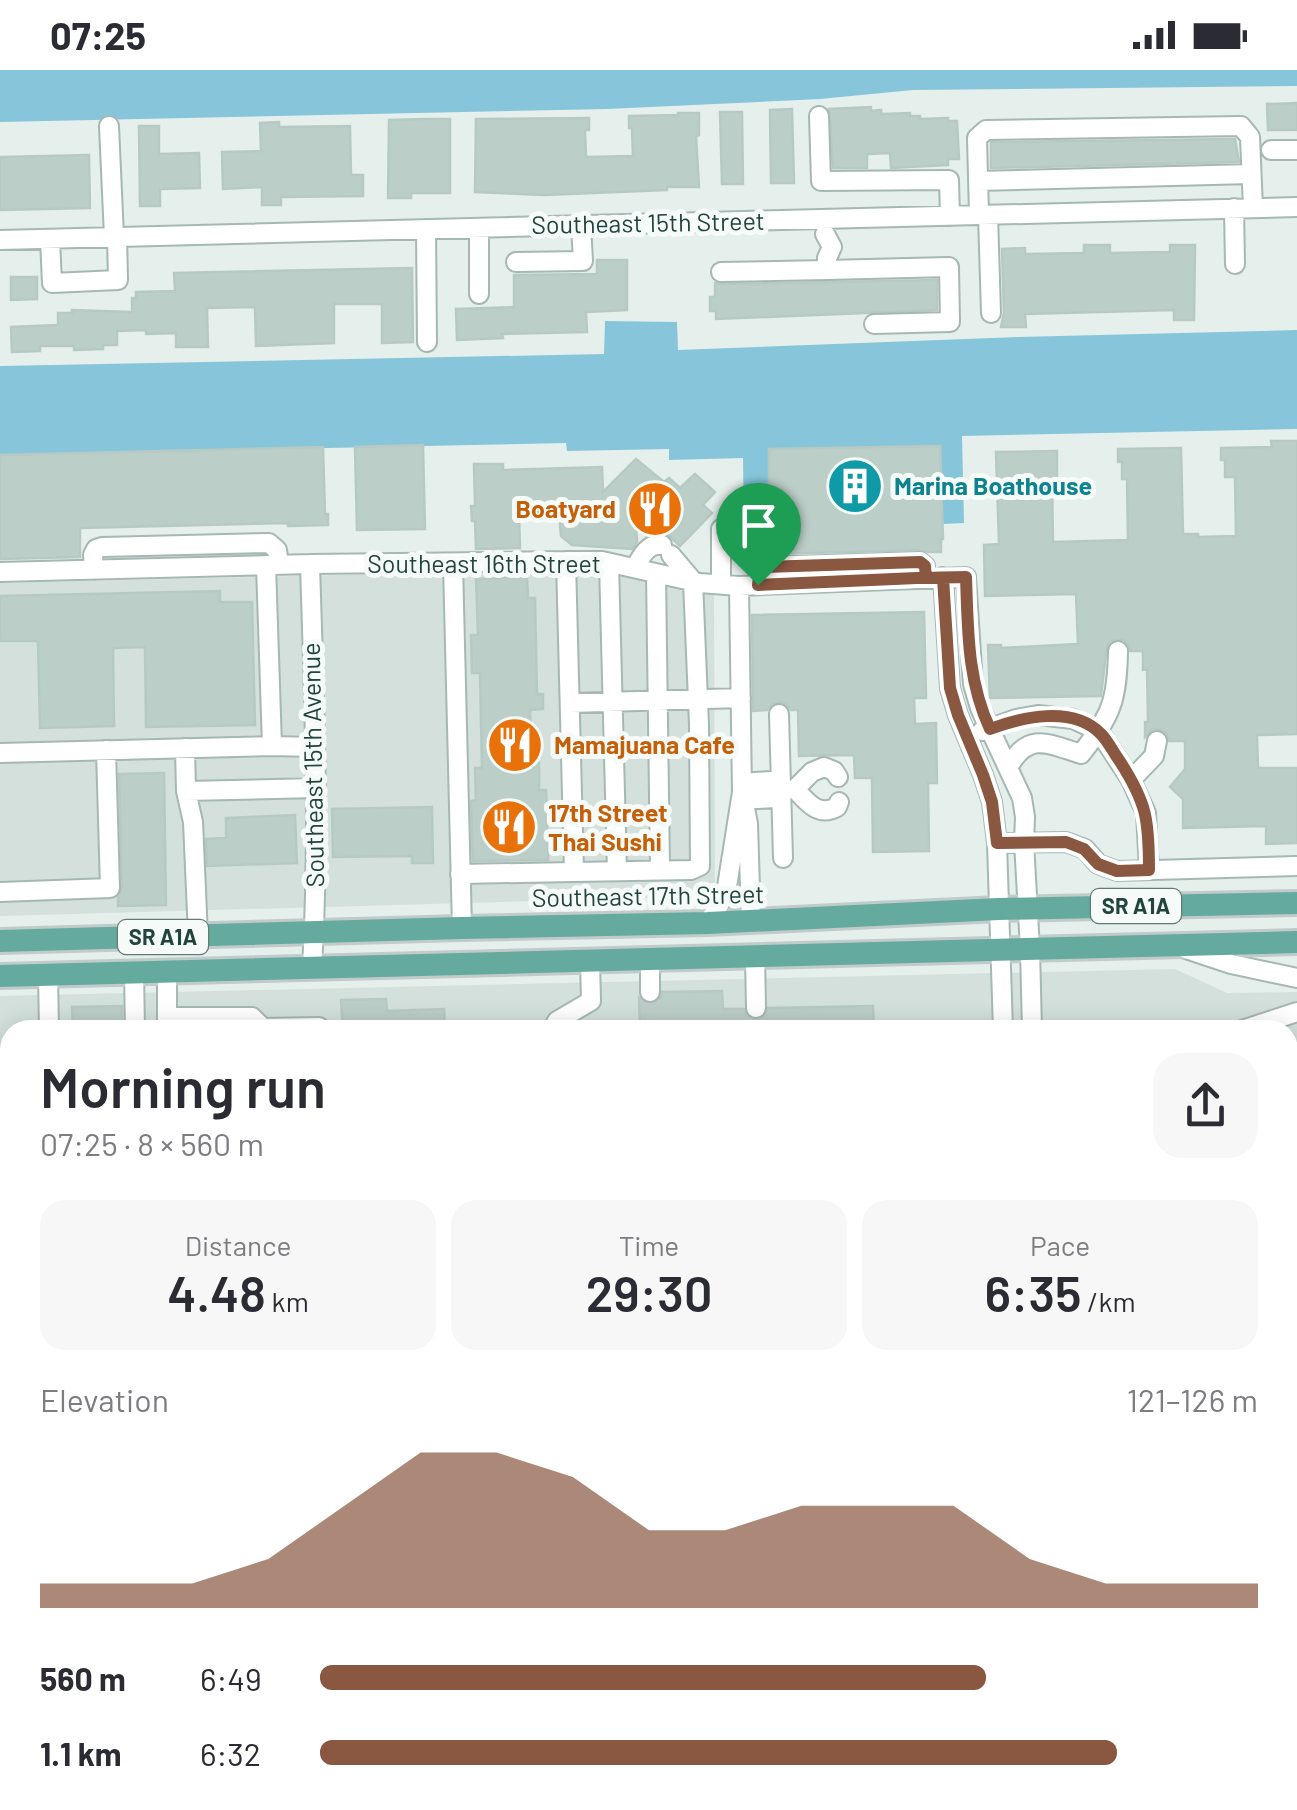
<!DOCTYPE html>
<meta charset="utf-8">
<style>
body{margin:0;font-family:Barlow,sans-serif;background:#f7f7f7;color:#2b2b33;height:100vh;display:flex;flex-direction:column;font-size:38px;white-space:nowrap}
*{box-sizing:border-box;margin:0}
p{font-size:32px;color:#7c7c81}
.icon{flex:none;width:55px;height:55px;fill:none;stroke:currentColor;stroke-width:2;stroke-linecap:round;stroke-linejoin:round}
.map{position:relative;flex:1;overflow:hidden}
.side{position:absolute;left:0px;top:950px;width:1298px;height:790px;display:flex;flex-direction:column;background:#fff;border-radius:30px 30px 0 0;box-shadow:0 5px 25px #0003}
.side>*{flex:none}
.pin{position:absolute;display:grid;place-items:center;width:85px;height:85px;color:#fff;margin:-102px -42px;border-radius:50% 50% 50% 0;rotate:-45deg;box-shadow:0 0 10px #0007}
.pin .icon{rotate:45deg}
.round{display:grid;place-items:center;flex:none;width:105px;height:105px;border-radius:30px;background:#f7f7f7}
.headline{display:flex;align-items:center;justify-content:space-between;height:170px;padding:0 40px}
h1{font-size:55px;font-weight:600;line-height:75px}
.figures{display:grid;grid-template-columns:repeat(3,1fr);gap:15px;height:170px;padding:10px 40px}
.figures div{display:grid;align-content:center;border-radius:25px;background:#f7f7f7;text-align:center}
.figures b{font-size:50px;font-weight:600}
.figures small{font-size:28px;font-weight:400}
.figures p{font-size:28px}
.chart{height:280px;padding:20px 40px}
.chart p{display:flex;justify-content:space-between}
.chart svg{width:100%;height:180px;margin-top:10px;fill:#8a5741;opacity:.7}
ul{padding:0 40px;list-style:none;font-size:32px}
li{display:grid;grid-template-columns:160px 120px 1fr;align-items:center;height:75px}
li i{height:25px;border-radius:12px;background:#8a5741}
.status{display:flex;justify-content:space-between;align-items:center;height:70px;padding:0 50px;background:#fff;direction:ltr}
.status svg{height:28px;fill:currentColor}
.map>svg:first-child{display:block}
.built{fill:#d3e0db;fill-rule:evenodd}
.water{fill:#87c6da}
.building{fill:#bccec8;stroke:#b6cac3;stroke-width:2.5}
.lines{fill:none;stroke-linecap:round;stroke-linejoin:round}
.minor-tunnel{stroke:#becdc9;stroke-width:18;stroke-dasharray:18 9;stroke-linecap:butt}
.minor-casing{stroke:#a6b8b4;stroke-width:22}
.major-casing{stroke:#c1cbc9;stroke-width:28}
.minor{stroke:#fff;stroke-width:18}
.major{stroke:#65aa9e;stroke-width:22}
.minor-bridge-casing{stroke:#a6b8b4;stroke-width:22;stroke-linecap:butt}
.minor-bridge{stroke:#fff;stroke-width:18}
.route-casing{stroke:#fff;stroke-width:20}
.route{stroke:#8a5741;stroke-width:12}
.labels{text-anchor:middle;stroke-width:10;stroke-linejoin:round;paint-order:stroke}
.shield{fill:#f6fbf9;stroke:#617b75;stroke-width:2.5}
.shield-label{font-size:22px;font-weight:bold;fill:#21443d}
.street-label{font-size:25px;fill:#21443d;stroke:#f6fbf9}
.culture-label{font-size:25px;font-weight:bold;fill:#0d838f;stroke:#f6fbf9;text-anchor:start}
.food-label{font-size:25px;font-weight:bold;fill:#c56008;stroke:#f6fbf9;text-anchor:start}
</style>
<div class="status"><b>07:25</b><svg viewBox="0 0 49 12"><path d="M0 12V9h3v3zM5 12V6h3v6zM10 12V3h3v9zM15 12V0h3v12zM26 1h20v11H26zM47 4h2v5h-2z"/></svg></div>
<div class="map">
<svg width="1297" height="1740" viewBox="0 0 1297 1740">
<rect width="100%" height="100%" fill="#e5efec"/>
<path class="built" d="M593 499 714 522 715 826 0 846V513Z
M1175 899 1227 923 1297 922V1740H0V926ZM10 960H1288V1730H10Z"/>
<path class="water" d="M0 0H1297V16L913 20 820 29 607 39 0 52Z
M605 251 677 252 678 280 1019 267 1297 260V359L962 366 964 453 942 454 940 376 769 379V456L756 468 744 457 743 388 669 390V379L567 381 566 373 0 385V296L604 284Z"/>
<path class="building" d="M1297 33V60H1268L1267 34Z
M871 37V41L881 40V44L910 43V46H920V49L948 48V51H957L959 89H948V95L891 98 890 83 867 84V98H833L829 39Z
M792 39 794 113H771L770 40Z
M720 42H742L743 114H722Z
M678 43H699V65L696 66 699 117H667V120L544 125 475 122 476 49 589 48V60H585L586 87 633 86 632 58H629V46L678 45Z
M426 49H450V123H411V128H388L389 50Z
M279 52V57L350 56 351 105H363V126L281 127V135H262V117L223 119 222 82 261 81 260 53Z
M139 56H159V84L199 83 200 118 160 119V136H140Z
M1235 69 1239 92 991 98V72Z
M89 85 90 138 0 140V87Z
M1084 175H1110V183L1170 182V175H1195L1194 250H1174V240L1025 244 1026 257H1001L1004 243 1002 179 1025 178V184L1084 183Z
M597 190H627V240L586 242 587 262 502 264 503 268 457 270 456 239 514 237V205L597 204Z
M412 198 413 272 382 273V234H334V273L256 276 255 237 207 238 208 277H176V263L146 264V260L117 261V275H103V279L74 280V276H40V281L12 282 11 257 58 255V243H72V240L132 242V228H136V222L175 221 174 203Z
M11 207H37V229L11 230Z
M937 210V240L716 249V241H710V227H715V213L721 214Z
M1271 371H1297V664L1257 665 1258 698H1297V773L1266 774V756L1183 758V729L1170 717 1185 699V671H1169L1166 662 1158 659 1152 660 1145 667V652H1148L1147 599 1143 600V581H1130L1128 574 1124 570H1113L1107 575 1101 626 990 628 988 575H1001V578L1078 574 1076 524 985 526 984 475 999 474 996 382 1057 381V411H1052L1053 472 1128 470 1127 409H1122V392H1118V379L1181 378 1183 464H1198V467L1236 466 1235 407H1225V390H1221V378L1272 377Z
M423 375 425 459 357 460 355 377Z
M940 376 943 469H941V482H928L920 480 774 484V459L769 456V379Z
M323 377 325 444H328V455L288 456V453L80 458V487L0 489V385Z
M636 389 664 412 669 408 680 418 695 404 715 422 703 435 712 443 680 476 667 464 656 462 646 466 636 455 637 472 632 479 572 475 561 466 559 442 519 443 520 478 476 479 475 451H472L471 436H475L474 394H503V400L602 397 603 422Z
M527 507 528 528H535L537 624H543V639L530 640 532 693H539V720H546L548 790 473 791 471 731 476 730 475 698H482L480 603H472L471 565H478L476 509Z
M220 521V532H252L255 655 146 657 145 577 113 578 114 656 40 658 38 571H0V526Z
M924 542 926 628H914L915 654 936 653 937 713H928L929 781 873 782 872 708H855L854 685 799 686 798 640H791L786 634 780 632 772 634 767 640 753 641 752 545Z
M164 703 166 835 118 836V828L122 818 119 704Z
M432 737 433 793H412V786L333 787 332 739Z
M295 745 297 793 207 796 206 769 226 768V748Z
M722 921 723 939H744L746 945 755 950 763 948 768 938 873 936 874 960H640L639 928 645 933 651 934 660 929 662 922Z
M386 929 387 941 444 939 445 960H343L341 930Z
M122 936V960H73L72 937Z"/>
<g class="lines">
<path class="minor-tunnel" d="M650 922 652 960"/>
<g class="minor-casing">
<path id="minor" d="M819 46 821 111 949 110 950 146
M109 56 114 167
M1271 80H1297
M978 111 1251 104
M1234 138 1235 194
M979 145 977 68 986 60 1241 56 1250 67 1253 138
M988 145 991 243
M479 158V224
M426 159 427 272
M50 169 52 213 118 210 117 167
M0 170 1297 137
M516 192 583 191 581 155
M827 200 949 197 950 252 874 254
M721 202 827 200V188L832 177 825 164
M609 493 617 801
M310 494C314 628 320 762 312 896
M453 494 462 858
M266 495 272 676
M635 498C641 487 647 473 662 475
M94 500 93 485 96 479 102 477 269 473 277 480 279 495
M0 502 310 494 566 491H602L700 513 739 516 966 507 973 614 980 638 1022 728 1025 747 1024 772 1030 879 1032 960
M656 503 660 800
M943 507 950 618 958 645 983 705 992 732 997 773 1003 960
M721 514V459
M758 515 759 498 764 497 920 492 925 496 926 508
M739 516 742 722 748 754 751 851
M570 633 741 628
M779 644 783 788
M982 661 1016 649 1038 645 1073 649 1099 661 1131 710 1146 743 1149 800
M185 678 186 721 193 752 198 866
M0 683 272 676 315 677
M1009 696C1029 661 1049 674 1081 684 1112 644 1117 631 1118 581
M838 707 834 701 824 697 812 702 795 719C808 733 818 747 837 737L839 732
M1131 710 1154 686 1157 671
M186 721 316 718
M997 773 1066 772 1085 779 1098 794 1117 801 1297 796
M574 802 691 800 700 796 699 655 693 511 671 485
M460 804 574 802 566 491
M0 822 110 818 106 680
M708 853 726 823 742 722 754 712 772 711 782 719 777 728 756 729 742 722
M1186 879 1231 894 1297 908
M755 886 756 938
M650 888V922
M167 901V960
M134 902 135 960
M48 905 49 960
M167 947H252L265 960
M264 958 319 957
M552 960 557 951 591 931 590 890
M1242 960 1297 942
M1288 985 1297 982
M0 1206H10
M0 1228H10
M0 1344H10
M0 1375H10
M0 1616H10
M1288 1717 1297 1716
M36 1730 37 1740
M1026 1740 1032 1730
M1110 1740 1123 1730"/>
</g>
<g class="major-casing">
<path id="major" d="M0 871 462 858 708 853 999 839 1297 833
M0 906 1297 872"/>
</g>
<use href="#minor" class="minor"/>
<use href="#major" class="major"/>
<g class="minor-bridge-casing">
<path id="minor-bridge" d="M1184 1740 1297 1736"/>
</g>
<use href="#minor-bridge" class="minor-bridge"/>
</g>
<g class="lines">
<g class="route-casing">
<path id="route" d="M758 515 917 508C933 508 949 507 966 507 968 559 967 610 990 659 1022 647 1073 635 1101 664 1108 671 1113 682 1119 690 1147 733 1149 750 1149 800L1117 801 1098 794 1084 779 1066 772 997 773 992 732 983 705 958 645 950 618 943 508H926L925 496 920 492 764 497 760 498 758 515"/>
</g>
<use href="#route" class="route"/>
</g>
<defs>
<g id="building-disc" transform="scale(2.875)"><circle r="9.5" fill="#0f9aa8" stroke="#f6fbf9"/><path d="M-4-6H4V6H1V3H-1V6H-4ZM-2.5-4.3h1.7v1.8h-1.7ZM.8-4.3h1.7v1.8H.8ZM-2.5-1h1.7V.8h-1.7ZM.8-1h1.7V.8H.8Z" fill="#fff"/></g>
<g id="restaurant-disc" transform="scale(2.875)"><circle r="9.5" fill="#e8710a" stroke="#f6fbf9"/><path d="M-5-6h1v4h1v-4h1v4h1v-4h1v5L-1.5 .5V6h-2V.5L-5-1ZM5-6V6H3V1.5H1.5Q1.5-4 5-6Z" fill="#fff"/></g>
</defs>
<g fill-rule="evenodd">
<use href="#building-disc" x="855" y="416"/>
<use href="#restaurant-disc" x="655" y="439"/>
<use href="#restaurant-disc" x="515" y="675"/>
<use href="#restaurant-disc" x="509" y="757"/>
</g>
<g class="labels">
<g class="shield">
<rect x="1091" y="819" width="90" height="34" rx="8"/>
<rect x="118" y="850" width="90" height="34" rx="8"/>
</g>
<g class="shield-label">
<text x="1136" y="844">SR A1A</text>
<text x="163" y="875">SR A1A</text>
</g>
<g class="street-label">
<text transform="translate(648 153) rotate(-1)" y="9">Southeast 15th Street</text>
<text x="484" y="503">Southeast 16th Street</text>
<text transform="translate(313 695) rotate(-91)" y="9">Southeast 15th Avenue</text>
<text transform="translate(648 826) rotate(-1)" y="9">Southeast 17th Street</text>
</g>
<g class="culture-label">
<text x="894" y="425">Marina Boathouse</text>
</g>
<g class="food-label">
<text x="616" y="448" text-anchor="end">Boatyard</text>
<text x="554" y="684">Mamajuana Cafe</text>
<text x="548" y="752">17th Street<tspan x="548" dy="29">Thai Sushi</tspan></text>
</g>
</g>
</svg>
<div class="pin" style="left:758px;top:515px;background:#1e9e55"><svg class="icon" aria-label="arrive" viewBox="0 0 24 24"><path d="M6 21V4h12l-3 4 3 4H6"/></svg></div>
<section class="side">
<div class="headline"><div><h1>Morning run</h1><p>07:25 · 8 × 560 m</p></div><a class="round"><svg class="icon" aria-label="share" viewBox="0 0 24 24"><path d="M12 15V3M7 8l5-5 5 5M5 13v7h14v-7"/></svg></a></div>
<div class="figures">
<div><p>Distance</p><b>4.48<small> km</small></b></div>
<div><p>Time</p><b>29:30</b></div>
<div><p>Pace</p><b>6:35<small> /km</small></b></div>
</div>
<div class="chart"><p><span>Elevation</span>121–126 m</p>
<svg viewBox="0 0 160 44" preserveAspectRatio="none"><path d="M0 44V38L10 38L20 38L30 32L40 19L50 6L60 6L70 12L80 25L90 25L100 19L110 19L120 19L130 32L140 38L150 38L160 38V44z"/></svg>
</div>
<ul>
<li><b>560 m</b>6:49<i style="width:71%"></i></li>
<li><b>1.1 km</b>6:32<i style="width:85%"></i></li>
</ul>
</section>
</div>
